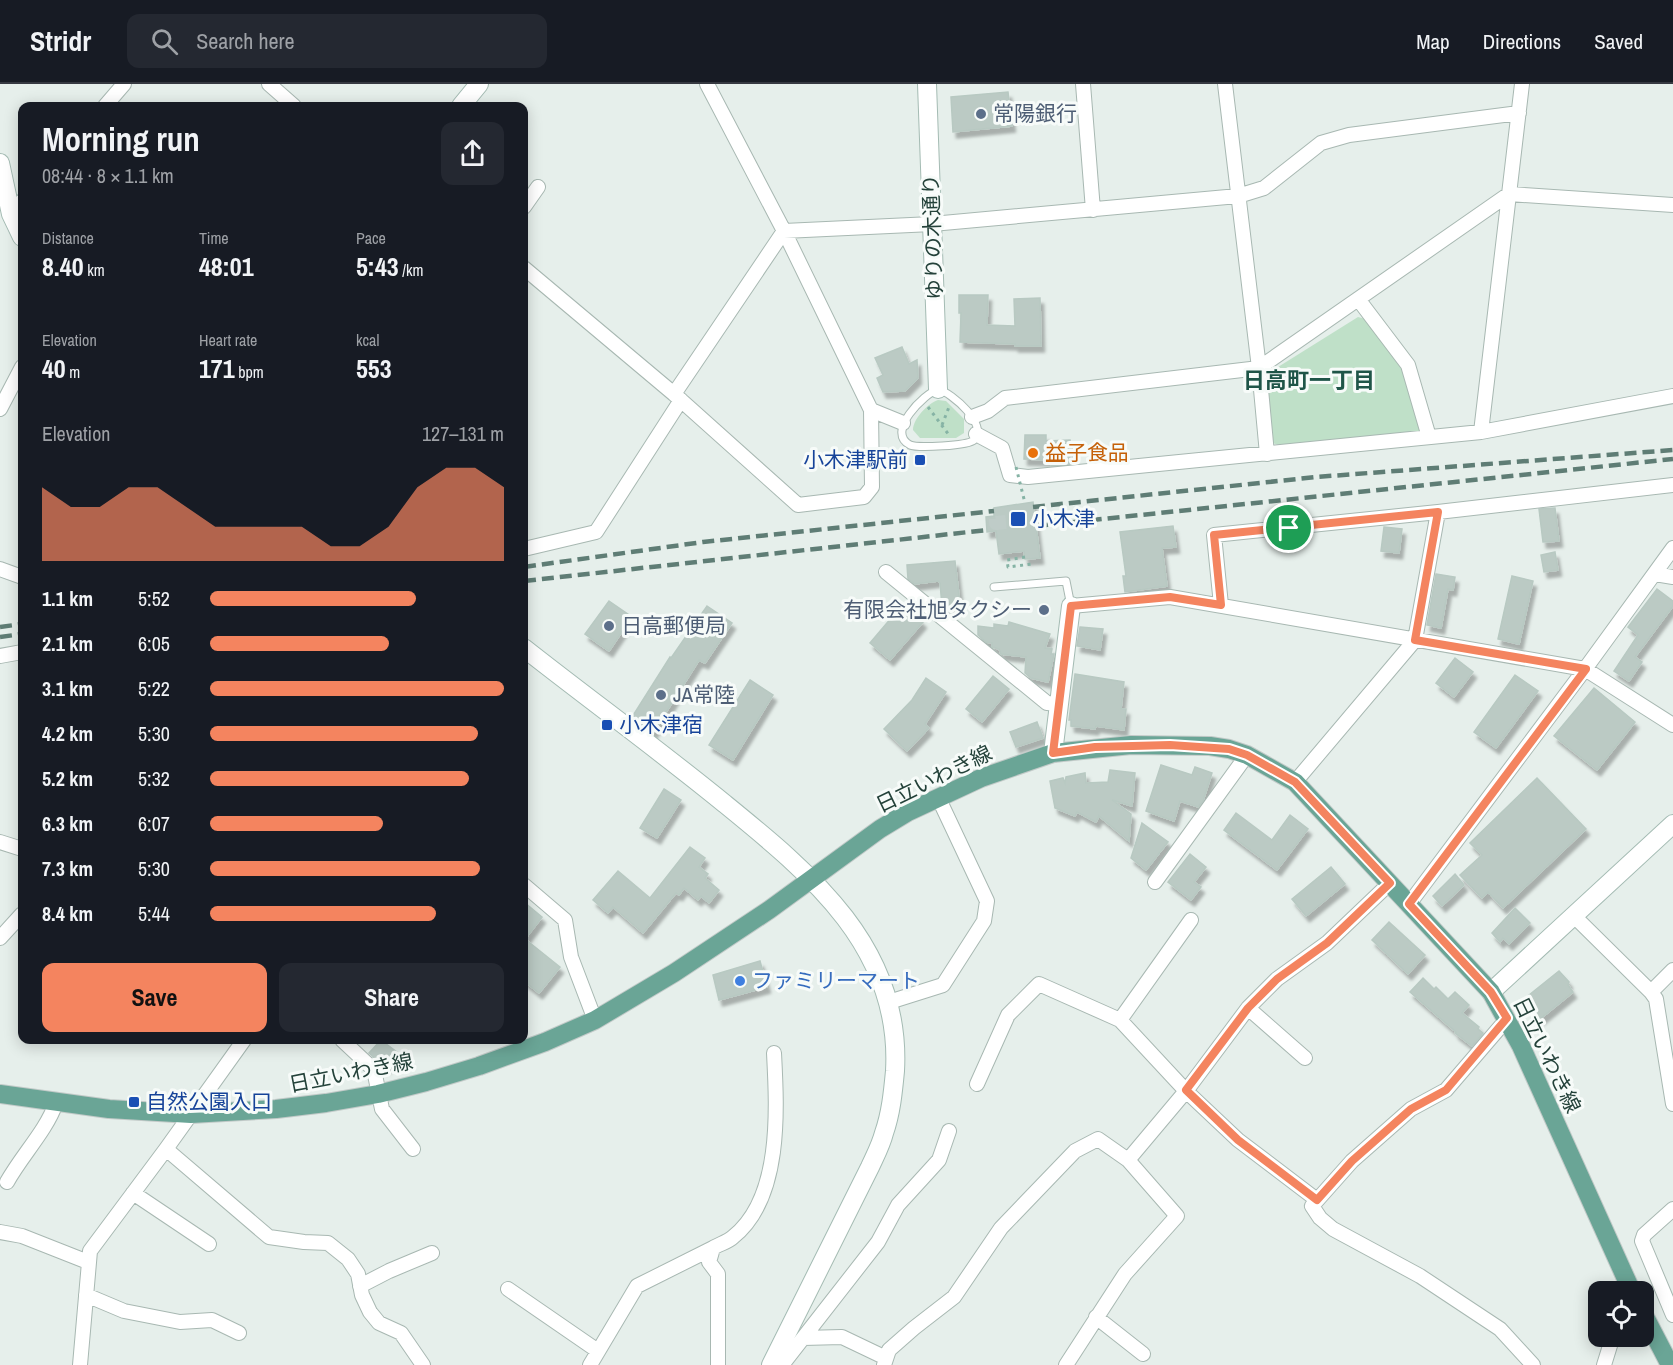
<!DOCTYPE html>
<meta charset="utf-8">
<style>
body{margin:0;font-family:"Archivo Narrow","Noto Sans JP",sans-serif;background:#242831;color:#f1f3f6;height:100vh;display:flex;flex-direction:column;font-size:22px;white-space:nowrap}
*{box-sizing:border-box;margin:0}
p{font-size:20px;color:#9ea1a6}
.icon{flex:none;width:33px;height:33px;fill:none;stroke:currentColor;stroke-width:2;stroke-linecap:round;stroke-linejoin:round}
.map{position:relative;flex:1;overflow:hidden}
.side{position:absolute;left:18px;top:18px;width:510px;height:942px;display:flex;flex-direction:column;background:#171b24;border-radius:12px;box-shadow:0 3px 15px #0003}
.side>*{flex:none}
.buttons{position:absolute;left:1588px;top:1197px;display:grid;gap:12px}
.buttons a{display:grid;place-items:center;width:66px;height:66px;border-radius:12px;background:#171b24;box-shadow:0 3px 15px #0003;font-size:30px}
.pin{position:absolute;display:grid;place-items:center;width:51px;height:51px;color:#fff;margin:-26px;border:3px solid #fff;border-radius:50%;box-shadow:0 2px 6px #0007}
.round{display:grid;place-items:center;flex:none;width:63px;height:63px;border-radius:12px;background:#242831}
.summary{display:flex;align-items:center;justify-content:space-between;height:102px;padding:0 24px}
h1{font-size:33px;font-weight:700;line-height:45px}
.figures{display:grid;grid-template-columns:repeat(3,1fr);gap:9px;height:102px;padding:6px 24px}
.figures div{display:grid;align-content:center}
.figures b{font-size:26px;font-weight:700}
.figures small{font-size:16px;font-weight:400}
.figures p{font-size:16px}
.chart{height:168px;padding:12px 24px}
.chart p{display:flex;justify-content:space-between}
.chart svg{width:100%;height:108px;margin-top:6px;fill:#f4845f;opacity:.7}
.button{display:flex;gap:12px;margin-top:auto;padding:12px 24px}
.button a{flex:1;height:69px;border-radius:12px;background:#f4845f;color:#111;font-size:24px;font-weight:700;line-height:69px;text-align:center}
.button a+a{background:#242831;color:#f1f3f6}
ul{padding:0 24px;list-style:none;font-size:20px}
li{display:grid;grid-template-columns:96px 72px 1fr;align-items:center;height:45px}
li i{height:15px;border-radius:8px;background:#f4845f}
header{display:flex;align-items:center;gap:36px;box-sizing:border-box;height:84px;padding:0 30px;background:#171b24;border-bottom:2px solid #363941}
header strong{font-size:28px}
nav{display:flex;gap:33px;margin-inline-start:auto;font-size:21px}
.search{width:420px;height:54px;background:#242831;display:flex;align-items:center;gap:15px;box-sizing:border-box;padding:0 21px;border-radius:12px;color:#9ea1a6;font-size:22px}
.map>svg:first-child{display:block}
.green{fill:#bfe0c8}
.building{fill:#bbcac4;stroke:#b8c9c2;stroke-width:1.5;filter:url(#shadow)}
.lines{fill:none;stroke-linecap:round;stroke-linejoin:round}
.street-tunnel{stroke:#bfccc8;stroke-width:14;stroke-dasharray:14 7;stroke-linecap:butt}
.lane-casing{stroke:#a8b8b2;stroke-width:9}
.street-casing{stroke:#a8b8b2;stroke-width:16}
.secondary-casing{stroke:#a4bbb3;stroke-width:20}
.primary-casing{stroke:#c2cac8;stroke-width:20}
.path{stroke:#86b3a5;stroke-width:3;stroke-dasharray:3 4.5;stroke-linecap:butt}
.lane{stroke:#fff;stroke-width:7}
.street{stroke:#fff;stroke-width:14}
.secondary{stroke:#fff;stroke-width:18}
.primary{stroke:#6aa596;stroke-width:18}
.rail{stroke:#5f7d75;stroke-width:4.5;stroke-dasharray:12 6;stroke-linecap:butt}
.path-bridge{stroke:#86b3a5;stroke-width:3;stroke-dasharray:3 4.5;stroke-linecap:butt}
.route-casing{stroke:#fff;stroke-width:12}
.route{stroke:#f4845f;stroke-width:8}
.service-dot{fill:#5c6f8a;stroke:#f7fbf9;stroke-width:2}
.food-dot{fill:#e8710a;stroke:#f7fbf9;stroke-width:2}
.transit-dot{fill:#1a4fb4;stroke:#f7fbf9;stroke-width:2}
.shop-dot{fill:#3f7fe0;stroke:#f7fbf9;stroke-width:2}
.labels{text-anchor:middle;stroke-width:6;stroke-linejoin:round;paint-order:stroke}
.service-label{font-size:21px;fill:#4e5e75;stroke:#f7fbf9;text-anchor:start}
.street-label{font-size:21px;fill:#24423a;stroke:#f7fbf9}
.food-label{font-size:21px;fill:#c56008;stroke:#f7fbf9;text-anchor:start}
.transit-label{font-size:21px;fill:#164399;stroke:#f7fbf9;text-anchor:start}
.shop-label{font-size:21px;fill:#366cbe;stroke:#f7fbf9;text-anchor:start}
.neighbourhood-label{font-size:22px;font-weight:bold;fill:#1f5548;stroke:#f7fbf9}
</style>
<header>
<strong>Stridr</strong>
<div class="search"><svg class="icon" aria-label="search" viewBox="0 0 24 24"><circle cx="10" cy="10" r="6"/><path d="M15 15l6 6"/></svg>Search here</div>
<nav><a>Map</a><a>Directions</a><a>Saved</a></nav>
</header>
<div class="map">
<svg width="1673" height="1281" viewBox="0 0 1673 1281">
<defs>
<filter id="shadow"><feDropShadow dx="3.5" dy="6" stdDeviation="1.5" flood-color="#0004"/></filter>
</defs>
<rect width="100%" height="100%" fill="#e6efeb"/>
<path class="green" d="M1358 233 1366 235 1405 289 1421 348 1283 362 1272 359 1265 302 1270 288Z
M938 316 946 317 964 335V349L956 354H920L913 346C913 335 928 319 938 316Z"/>
<path class="building" d="M1008 8 1012 42 953 48 951 13Z
M959 211H988L987 241 1015 242 1014 215 1040 214 1041 262H1015V260L960 258 961 229H959Z
M902 263 909 280 917 276 918 294 905 307 883 308 877 294 883 291 875 274Z
M1025 351H1046V357L1070 356 1071 380 1051 382V376L1024 375Z
M1033 418 1040 474 1025 475 1024 467 999 470 996 447 987 448 986 433 994 432V424Z
M1555 424 1559 457 1543 458 1539 425Z
M1173 442 1176 463 1162 464 1167 502 1125 508 1123 492H1126L1120 448Z
M1384 443 1402 445 1399 469 1381 467Z
M1555 468 1558 486 1544 488 1541 471Z
M955 477 960 520 942 522 940 499 938 497 915 500 908 495 907 481Z
M1436 490 1455 493 1453 506 1448 505 1441 544 1427 541Z
M1512 492 1533 497 1519 560 1498 555Z
M1657 505 1673 517V522L1635 573 1642 578 1629 597 1614 587 1638 551 1628 543Z
M609 517 632 533 609 567 585 550Z
M903 520 923 538 890 576 870 559Z
M707 522 732 539 705 579 699 576 653 649 632 633 670 573 671 574Z
M1009 538 1050 550 1045 564 1052 565 1051 570H1054L1048 598 1031 594 1025 589 1026 573 1001 570 999 565 992 563V559L986 558 978 551V542L994 544V540L1008 542Z
M1080 543 1103 545 1100 566 1077 562Z
M1455 574 1473 588 1454 613 1436 599Z
M1075 590 1124 598 1121 625H1126L1124 646 1096 642 1095 645 1071 642V636H1069Z
M1515 591 1538 607 1496 664 1474 648Z
M993 592 1009 605 982 638 966 625Z
M926 594 946 608 925 640 929 644 907 667 884 645 912 616Z
M750 596 773 611 733 676 709 661Z
M1594 604 1635 638 1597 686 1554 652Z
M1037 638 1043 654 1016 663 1010 648Z
M1161 681 1192 691 1195 683 1212 689 1203 717 1198 723 1180 717 1174 737 1146 727Z
M1110 686 1135 689 1132 722 1112 716 1131 730 1129 757 1099 732 1096 738 1077 728 1075 732 1055 724 1050 697 1063 694 1065 699 1066 693 1085 689 1086 699 1108 698Z
M1537 694 1586 745 1503 824 1488 808 1482 814 1460 791 1482 771 1470 759Z
M664 705 681 716 657 754 640 744Z
M1236 729 1272 756 1290 731 1308 745 1277 786 1224 746Z
M1142 739 1168 758 1146 786 1131 774Z
M690 763 705 774 699 783 708 790 705 794 719 806 709 819 701 812 698 816 684 804 679 811 676 809 643 849 613 823 608 829 593 816 618 787 650 814Z
M1190 770 1206 783 1194 798 1201 803 1191 816 1168 798Z
M1331 783 1345 800 1306 832 1292 815Z
M1455 790 1464 801 1442 822 1433 812Z
M524 818 542 833 525 855 560 883 539 909 524 897Z
M1515 824 1530 839 1509 860 1503 854 1500 858 1492 849Z
M1389 838 1425 871 1408 890 1372 856Z
M760 877 767 903 719 916 713 891Z
M1559 887 1569 898 1568 901 1573 908 1540 935 1524 915Z
M1423 894 1434 905 1436 903 1448 915 1455 908 1469 921 1462 929 1479 943 1478 945 1483 949 1472 962 1455 949 1456 948 1410 908Z
M381 956 398 969 386 984 369 969Z"/>
<g class="lines">
<path class="street-tunnel" d="M996 435V439L1027 436"/>
<g class="lane-casing">
<path id="lane" d="M938 305C952 309 989 341 974 356 968 362 917 364 910 361 885 348 924 310 938 305Z
M994 503 1066 497 1071 522"/>
</g>
<g class="street-casing">
<path id="street" d="M269 0 294 22
M707 0 784 147 871 326 903 339
M1083 0 1093 126
M105 22 124 0
M524 123 538 103
M11 130 22 117
M524 184 674 310 798 421 864 413 872 403 871 326
M1358 215 1408 281 1429 353
M674 310 784 147 932 140 1238 112 1264 104 1321 59 1349 51 1519 29
M0 325 22 283
M972 333 988 327 1005 314 1259 284 1225 0
M1481 348 1522 0
M976 350 1002 364 1010 391 1028 393 1481 348 1673 312
M1267 370 1259 284 1509 110 1673 121
M524 465 596 448 681 316
M0 485 22 493
M886 488 1047 619 1059 620
M1655 490 1673 493
M1221 521 1214 451 1438 428 1673 401
M1071 522 1170 513 1585 585 1673 641
M0 572 22 568
M1295 698 1415 556 1438 428
M0 758 22 765
M1155 798 1247 671
M524 801 565 836 571 873 595 936
M1409 820 1585 585 1673 464
M1575 833 1651 908 1673 886
M0 854 22 830
M1651 908 1656 915 1673 1020
M889 918 943 901 984 837 987 817 938 713
M1248 924 1305 974
M1507 935 1446 1006 1411 1025 1352 1077 1312 1122 1320 1134 1333 1145 1420 1192 1500 1245 1533 1281
M1120 936 1191 836
M342 956 374 986 382 1025 413 1065
M977 1000 1008 931 1039 900 1120 936 1186 1007 1128 1076 1177 1132 1125 1190 1066 1281
M166 1065 269 1153 304 1158 328 1159 348 1175 358 1190 362 1211 370 1228 379 1239 401 1249 423 1281
M7 1098C22 1071 46 1047 56 1019
M133 1109 209 1160
M1317 1116 1238 1056 1186 1007 1248 924 1277 895 1327 859 1390 799
M1673 1125 1644 1151 1642 1157 1673 1231
M0 1148 22 1152 88 1178
M360 1202 389 1187 432 1169
M508 1205 598 1267
M86 1211 124 1227 180 1238 212 1236 239 1249
M1096 1233 1143 1270
M803 1254 842 1253 886 1274
M80 1281 90 1167 166 1065 244 956
M590 1281 637 1202 713 1164
M718 1281V1190L709 1178 713 1164C719 1160 728 1158 733 1153 782 1114 777 1026 774 969
M782 1281 878 1158 898 1121 939 1076 949 1047
M884 1281 889 1266 914 1244 954 1213 1001 1144 1075 1067 1098 1055 1128 1076
M1604 1281 1613 1252"/>
</g>
<g class="secondary-casing">
<path id="secondary" d="M927 0 938 305
M461 22 479 0
M0 79 11 130 22 153
M524 564C590 616 659 666 725 720 811 790 902 864 895 987 893 1008 891 1029 884 1049 881 1061 875 1072 870 1083L771 1281
M1053 669 1071 522
M1491 908 1673 740"/>
</g>
<g class="primary-casing">
<path id="primary" d="M0 1010 109 1025 191 1030 276 1025 326 1019 378 1010 426 998 479 982 545 958 595 936 674 889 769 826 880 745 908 728 981 694 1053 669 1131 661 1210 662 1229 665 1247 671 1295 698 1491 908 1521 962 1632 1208
M1644 1231 1670 1281"/>
</g>
<path class="path" d="M928 323 949 351
M942 341 949 323
M1025 473 1007 476 1008 483 1032 480"/>
<use href="#lane" class="lane"/>
<use href="#street" class="street"/>
<use href="#secondary" class="secondary"/>
<use href="#primary" class="primary"/>
<path class="rail" d="M1033 423 1316 393 1673 366
M1036 442 1673 375
M524 483 703 458 994 427
M524 497 987 446
M0 543 22 540
M0 553 22 550"/>
<path class="path-bridge" d="M1016 383 1025 419"/>
</g>
<g class="lines">
<g class="route-casing">
<path id="route" d="M1438 428 1415 556 1586 585 1409 820 1491 908 1507 934 1446 1006 1411 1025 1352 1077 1317 1116 1238 1056 1186 1006 1248 924 1277 895 1327 859 1390 799 1295 698 1247 671 1229 665 1170 661 1095 663 1053 669 1071 522 1170 513 1221 521 1214 451Z"/>
</g>
<use href="#route" class="route"/>
</g>
<g class="service-dot">
<circle cx="981" cy="30" r="6"/>
<circle cx="1044" cy="526" r="6"/>
<circle cx="609" cy="542" r="6"/>
<circle cx="661" cy="611" r="6"/>
</g>
<circle class="food-dot" cx="1033" cy="369" r="6"/>
<g class="transit-dot">
<rect x="914" y="370" width="12" height="12" rx="3"/>
<rect x="1010" y="427" width="16" height="16" rx="3"/>
<rect x="601" y="635" width="12" height="12" rx="3"/>
<rect x="128" y="1012" width="12" height="12" rx="3"/>
</g>
<circle class="shop-dot" cx="740" cy="897" r="6"/>
<g class="labels">
<g class="service-label">
<text x="993" y="37">常陽銀行</text>
<text x="1032" y="533" text-anchor="end">有限会社旭タクシー</text>
<text x="621" y="549">日高郵便局</text>
<text x="673" y="618">JA常陸</text>
</g>
<g class="street-label">
<text transform="translate(933 153) rotate(-92)" y="7">ゆりの木通り</text>
<text transform="translate(934 695) rotate(-26)" y="7">日立いわき線</text>
<text transform="translate(1547 971) rotate(64)" y="7">日立いわき線</text>
<text transform="translate(351 989) rotate(-11)" y="7">日立いわき線</text>
</g>
<g class="food-label">
<text x="1045" y="376">益子食品</text>
</g>
<g class="transit-label">
<text x="908" y="383" text-anchor="end">小木津駅前</text>
<text x="1032" y="442">小木津</text>
<text x="619" y="648">小木津宿</text>
<text x="146" y="1025">自然公園入口</text>
</g>
<g class="shop-label">
<text x="752" y="904">ファミリーマート</text>
</g>
<g class="neighbourhood-label">
<text x="1309" y="304">日高町一丁目</text>
</g>
</g>
</svg>
<div class="buttons">
<a><svg class="icon" aria-label="locate" viewBox="0 0 24 24"><circle cx="12" cy="12" r="6"/><path d="M12 2v4M12 18v4M2 12h4M18 12h4"/></svg></a>
</div>
<div class="pin" style="left:1289px;top:444px;background:#1e9e55"><svg class="icon" aria-label="arrive" viewBox="0 0 24 24"><path d="M6 21V4h12l-3 4 3 4H6"/></svg></div>
<section class="side">
<div class="summary"><div><h1>Morning run</h1><p>08:44 · 8 × 1.1 km</p></div><a class="round"><svg class="icon" aria-label="share" viewBox="0 0 24 24"><path d="M12 15V3M7 8l5-5 5 5M5 13v7h14v-7"/></svg></a></div>
<div class="figures">
<div><p>Distance</p><b>8.40<small> km</small></b></div>
<div><p>Time</p><b>48:01</b></div>
<div><p>Pace</p><b>5:43<small> /km</small></b></div>
</div>
<div class="figures">
<div><p>Elevation</p><b>40<small> m</small></b></div>
<div><p>Heart rate</p><b>171<small> bpm</small></b></div>
<div><p>kcal</p><b>553</b></div>
</div>
<div class="chart"><p><span>Elevation</span>127–131 m</p>
<svg viewBox="0 0 160 44" preserveAspectRatio="none"><path d="M0 44V14L10 22L20 22L30 14L40 14L50 22L60 30L70 30L80 30L90 30L100 38L110 38L120 30L130 14L140 6L150 6L160 14V44z"/></svg>
</div>
<ul>
<li><b>1.1 km</b>5:52<i style="width:70%"></i></li>
<li><b>2.1 km</b>6:05<i style="width:61%"></i></li>
<li><b>3.1 km</b>5:22<i style="width:100%"></i></li>
<li><b>4.2 km</b>5:30<i style="width:91%"></i></li>
<li><b>5.2 km</b>5:32<i style="width:88%"></i></li>
<li><b>6.3 km</b>6:07<i style="width:59%"></i></li>
<li><b>7.3 km</b>5:30<i style="width:92%"></i></li>
<li><b>8.4 km</b>5:44<i style="width:77%"></i></li>
</ul>
<div class="button"><a>Save</a><a>Share</a></div>
</section>
</div>
